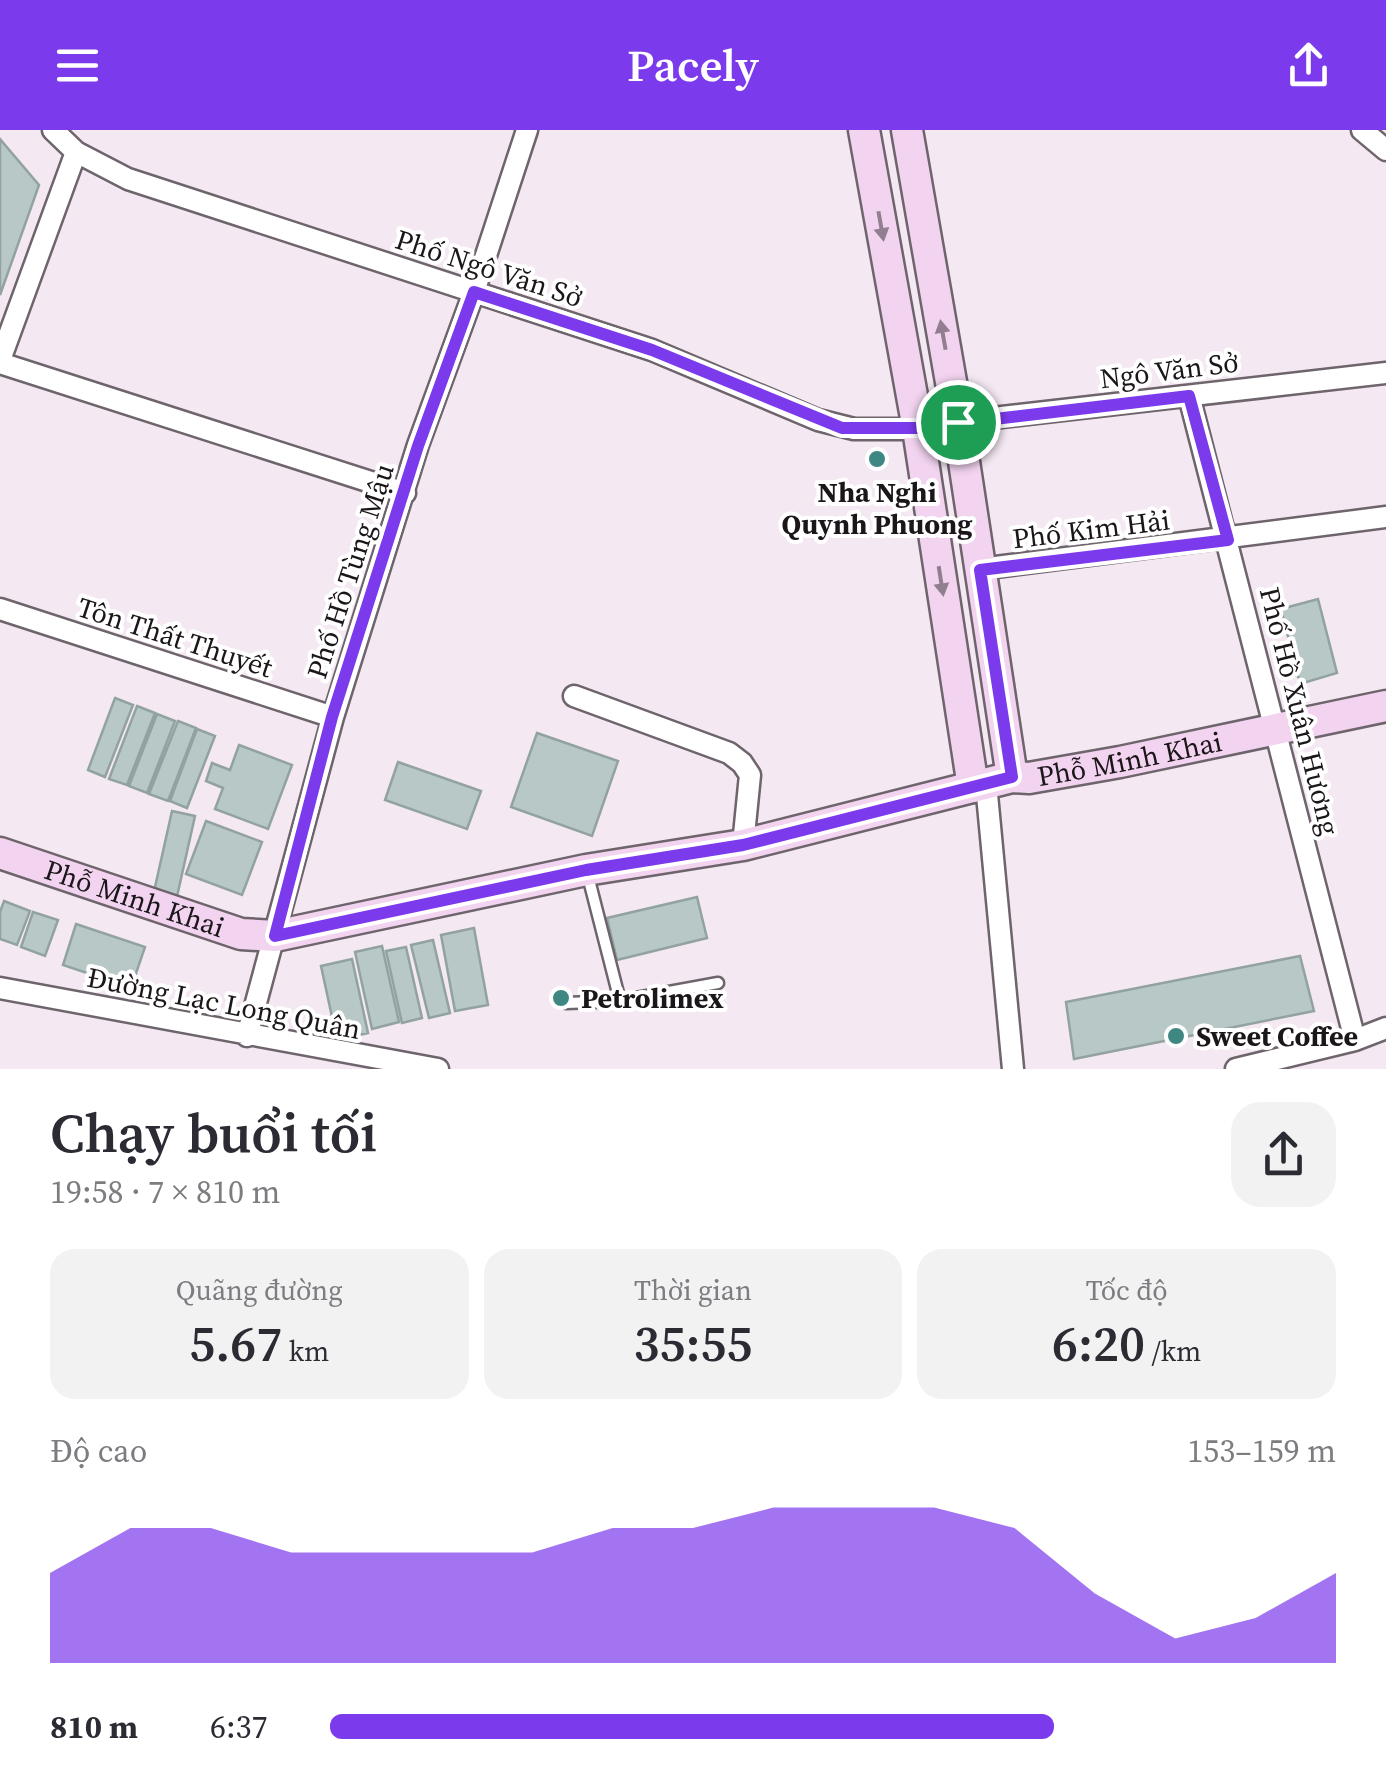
<!DOCTYPE html>
<html lang="vi">
<meta charset="utf-8">
<style>
body{margin:0;font-family:"Source Serif 4",serif;background:#f2f2f3;color:#2b2b33;height:100vh;display:flex;flex-direction:column;font-size:38px;white-space:nowrap}
*{box-sizing:border-box;margin:0}
p{font-size:32px;color:#7c7c81}
.icon{flex:none;width:55px;height:55px;fill:none;stroke:currentColor;stroke-width:2;stroke-linecap:round;stroke-linejoin:round}
.map{position:relative;height:939px;overflow:hidden}
.details{display:flex;flex-direction:column;background:#fff;flex:1}
.details>*{flex:none}
.pin{position:absolute;display:grid;place-items:center;width:85px;height:85px;color:#fff;margin:-42px;border:5px solid #fff;border-radius:50%;box-shadow:0 2px 10px #0007}
.round{display:grid;place-items:center;flex:none;width:105px;height:105px;border-radius:30px;background:#f2f2f3}
.head{display:flex;align-items:center;justify-content:space-between;height:170px;padding:0 50px}
h1{font-size:55px;font-weight:600;line-height:75px}
.stats{display:grid;grid-template-columns:repeat(3,1fr);gap:15px;height:170px;padding:10px 50px}
.stats div{display:grid;align-content:center;border-radius:25px;background:#f2f2f3;text-align:center}
.stats b{font-size:50px;font-weight:600}
.stats small{font-size:28px;font-weight:400}
.stats p{font-size:28px}
.chart{height:280px;padding:20px 50px}
.chart p{display:flex;justify-content:space-between}
.chart svg{width:100%;height:180px;margin-top:10px;fill:#7c3aed;opacity:.7}
ul{padding:0 50px;list-style:none;font-size:32px}
li{display:grid;grid-template-columns:160px 120px 1fr;align-items:center;height:75px}
li i{height:25px;border-radius:12px;background:#7c3aed}
header{display:flex;justify-content:space-between;align-items:center;height:130px;padding:0 50px;background:#7c3aed;color:#fff;font-size:45px;font-weight:600}
.map>svg:first-child{display:block}
.building{fill:#b7c8c7;stroke:#92a2a0;stroke-width:2.5}
.lines{fill:none;stroke-linecap:round;stroke-linejoin:round}
.lane-casing{stroke:#6e646c;stroke-width:15}
.street-casing{stroke:#6e646c;stroke-width:25}
.secondary-casing{stroke:#6e646c;stroke-width:35}
.lane{stroke:#fff;stroke-width:10}
.street{stroke:#fff;stroke-width:20}
.secondary{stroke:#f3d4f0;stroke-width:30}
.oneway{fill:#917e8f}
.route-casing{stroke:#fff;stroke-width:20}
.route{stroke:#7c3aed;stroke-width:12}
.poi-dot{fill:#3f8783;stroke:#fff;stroke-width:4}
.labels{text-anchor:middle;stroke-width:8;stroke-linejoin:round;paint-order:stroke}
.street-label{font-size:28px;fill:#1a1619;stroke:#fff}
.poi-label{font-size:28px;font-weight:bold;fill:#1a1619;stroke:#fff;text-anchor:start}
</style>
<header><svg class="icon" aria-label="menu" viewBox="0 0 24 24"><path d="M4 6h16M4 12h16M4 18h16"/></svg>Pacely<svg class="icon" aria-label="share" viewBox="0 0 24 24"><path d="M12 15V3M7 8l5-5 5 5M5 13v7h14v-7"/></svg></header>
<div class="map">
<svg width="1386" height="939" viewBox="0 0 1386 939">
<rect width="100%" height="100%" fill="#f4e8f2"/>
<path class="building" d="M0 9 39 55 0 165Z
M1318 469 1337 543 1300 554 1281 479Z
M115 568 133 575 105 647 88 640Z
M137 576 155 583 127 655 109 649Z
M157 584 175 591 147 663 129 656Z
M178 591 196 598 168 671 149 664Z
M197 599 215 606 187 678 170 671Z
M537 603 618 631 592 706 511 677Z
M239 615 292 635 268 699 215 679 223 658 206 651 212 633 230 640Z
M398 632 481 661 467 699 385 670Z
M172 681 195 686 176 771 153 766Z
M206 691 262 712 242 765 186 744Z
M697 767 707 808 617 830 607 788Z
M4 771 30 781 17 815 0 809V782Z
M33 782 58 790 45 826 21 817Z
M76 794 145 817 131 858 63 835Z
M474 798 488 875 455 881 441 805Z
M433 810 450 883 429 888 411 815Z
M382 816 399 892 372 899 355 822Z
M406 817 422 888 402 893 386 821Z
M1300 826 1314 881 1074 929 1066 872Z
M352 829 368 903 337 910 321 836Z"/>
<g class="lines">
<g class="lane-casing">
<path id="lane" d="M588 746 620 871
M566 873 620 871 718 853"/>
</g>
<g class="street-casing">
<path id="street" d="M53 0 76 22 128 49 652 220 818 290 854 299H918
M1362 0 1386 20
M0 230 76 22
M0 233 405 363
M1189 266 1355 910
M958 292 1386 243
M980 439 1386 387
M0 479 333 587
M574 566 729 623 742 633 750 645 743 715
M986 654 1013 939
M0 858 438 939
M247 906 333 587 418 315 474 162 527 0
M1236 939 1355 910 1386 898"/>
</g>
<g class="secondary-casing">
<g id="secondary">
<path d="M864 0 918 299 973 657"/>
<path d="M907 0 958 292 1012 647"/>
<path id="s1" d="M0 723 241 804 275 806 586 740 743 715 1012 647 1029 648 1120 632 1386 576"/>
</g>
</g>
<use href="#lane" class="lane"/>
<use href="#street" class="street"/>
<use href="#secondary" class="secondary"/>
</g>
<defs><path id="oneway-solid" d="M-6-.8H1V-3.2L6.5 0L1 3.2V.8H-6Z" transform="scale(2.5)"/></defs>
<g class="oneway">
<use href="#oneway-solid" transform="translate(881 96) rotate(80)"/>
<use href="#oneway-solid" transform="translate(943 205) rotate(-100)"/>
<use href="#oneway-solid" transform="translate(941 451) rotate(81)"/>
</g>
<g class="lines">
<g class="route-casing">
<path id="route" d="M474 162 652 220 842 298H918L1189 266 1228 410 980 440 1012 647 743 715 586 740 275 806 332 587 418 316Z"/>
</g>
<use href="#route" class="route"/>
</g>
<g class="poi-dot">
<circle cx="877" cy="329" r="10"/>
<circle cx="561" cy="868" r="10"/>
<circle cx="1176" cy="906" r="10"/>
</g>
<g class="labels">
<g class="street-label">
<text transform="translate(489 138) rotate(18)" y="10">Phố Ngô Văn Sở</text>
<text transform="translate(1169 240) rotate(-7)" y="10">Ngô Văn Sở</text>
<text transform="translate(1091 399) rotate(-7)" y="10">Phố Kim Hải</text>
<text transform="translate(350 441) rotate(-72)" y="10">Phố Hồ Tùng Mậu</text>
<text transform="translate(175 507) rotate(18)" y="10">Tôn Thất Thuyết</text>
<text transform="translate(1300 581) rotate(76)" y="10">Phố Hồ Xuân Hương</text>
<text dy="10" stroke="none"><textPath href="#s1" startOffset="1162">Phỗ Minh Khai</textPath></text>
<text dy="10" stroke="none"><textPath href="#s1" startOffset="142">Phỗ Minh Khai</textPath></text>
<text transform="translate(224 873) rotate(11)" y="10">Đường Lạc Long Quân</text>
</g>
<g class="poi-label">
<text x="877" y="372" text-anchor="middle">Nha Nghi<tspan x="877" dy="32">Quynh Phuong</tspan></text>
<text x="581" y="878">Petrolimex</text>
<text x="1196" y="916">Sweet Coffee</text>
</g>
</g>
</svg>
<div class="pin" style="left:958px;top:292px;background:#1e9e55"><svg class="icon" aria-label="arrive" viewBox="0 0 24 24"><path d="M6 21V4h12l-3 4 3 4H6"/></svg></div>
</div>
<section class="details">
<div class="head"><div><h1>Chạy buổi tối</h1><p>19:58 · 7 × 810 m</p></div><a class="round"><svg class="icon" aria-label="share" viewBox="0 0 24 24"><path d="M12 15V3M7 8l5-5 5 5M5 13v7h14v-7"/></svg></a></div>
<div class="stats">
<div><p>Quãng đường</p><b>5.67<small> km</small></b></div>
<div><p>Thời gian</p><b>35:55</b></div>
<div><p>Tốc độ</p><b>6:20<small> /km</small></b></div>
</div>
<div class="chart"><p><span>Độ cao</span>153–159 m</p>
<svg viewBox="0 0 160 44" preserveAspectRatio="none"><path d="M0 44V22L10 11L20 11L30 17L40 17L50 17L60 17L70 11L80 11L90 6L100 6L110 6L120 11L130 27L140 38L150 33L160 22V44z"/></svg>
</div>
<ul>
<li><b>810 m</b>6:37<i style="width:72%"></i></li>
</ul>
</section>
